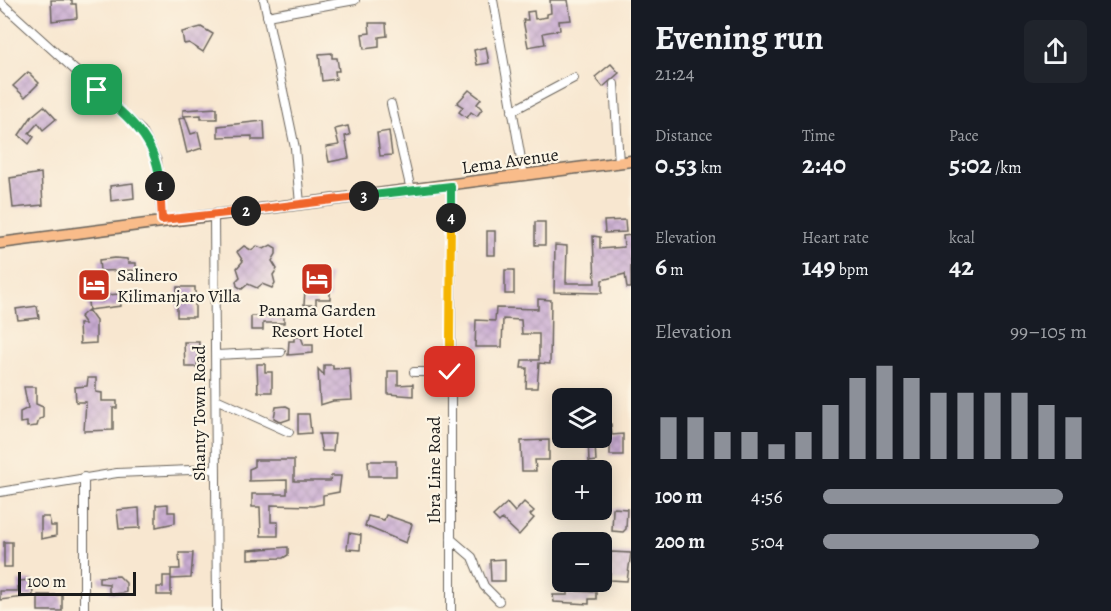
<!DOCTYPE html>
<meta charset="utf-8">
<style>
body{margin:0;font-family:Alegreya,serif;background:#20242c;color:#f1f3f6;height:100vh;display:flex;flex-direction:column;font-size:22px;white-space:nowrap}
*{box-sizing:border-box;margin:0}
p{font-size:20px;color:#9ea1a6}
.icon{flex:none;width:33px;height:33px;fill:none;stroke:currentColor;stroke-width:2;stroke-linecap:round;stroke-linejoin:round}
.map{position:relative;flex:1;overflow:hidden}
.side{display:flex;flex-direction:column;background:#171b24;width:480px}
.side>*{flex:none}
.tools{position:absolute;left:552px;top:388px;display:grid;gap:12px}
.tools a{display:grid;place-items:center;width:60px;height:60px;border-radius:9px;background:#171b24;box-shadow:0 3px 15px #0003;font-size:30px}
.scale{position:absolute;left:18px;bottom:15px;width:118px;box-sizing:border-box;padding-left:6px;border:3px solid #1c1c1c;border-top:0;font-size:16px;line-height:21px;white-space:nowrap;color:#1c1c1c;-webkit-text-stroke:4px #fcf5e5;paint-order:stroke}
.pin{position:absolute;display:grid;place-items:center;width:51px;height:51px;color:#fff;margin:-26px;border-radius:12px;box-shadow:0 3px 9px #0006}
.km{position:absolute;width:30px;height:30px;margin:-15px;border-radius:50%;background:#222;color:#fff;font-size:16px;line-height:30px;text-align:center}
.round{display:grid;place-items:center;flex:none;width:63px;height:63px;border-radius:9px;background:#20242c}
.head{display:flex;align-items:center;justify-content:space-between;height:102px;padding:0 24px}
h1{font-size:33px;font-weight:600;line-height:45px}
.figures{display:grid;grid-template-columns:repeat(3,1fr);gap:9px;height:102px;padding:6px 24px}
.figures div{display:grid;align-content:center}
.figures b{font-size:26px;font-weight:600}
.figures small{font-size:16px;font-weight:400}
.figures p{font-size:16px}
.chart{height:168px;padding:12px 24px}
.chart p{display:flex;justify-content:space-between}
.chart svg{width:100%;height:108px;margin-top:6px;stroke:#8c9099;stroke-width:6}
ul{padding:0 24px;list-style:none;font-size:20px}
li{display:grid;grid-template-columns:96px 72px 1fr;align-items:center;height:45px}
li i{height:15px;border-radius:8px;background:#8c9099}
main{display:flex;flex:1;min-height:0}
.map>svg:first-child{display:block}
.building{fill:url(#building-cross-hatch)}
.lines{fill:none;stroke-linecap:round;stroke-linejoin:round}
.minor-casing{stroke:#69635b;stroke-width:10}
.major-casing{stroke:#69635b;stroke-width:13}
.minor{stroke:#fff;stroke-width:8}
.major{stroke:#f9bc8a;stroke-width:10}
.split-1-casing{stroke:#fff;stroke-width:12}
.split-2-casing{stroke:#fff;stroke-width:12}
.split-3-casing{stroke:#fff;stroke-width:12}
.split-4-casing{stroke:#fff;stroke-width:12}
.split-5-casing{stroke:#fff;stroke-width:12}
.split-6-casing{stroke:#fff;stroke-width:12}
.split-1{stroke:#22a559;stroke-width:8}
.split-2{stroke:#f0652b;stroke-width:8}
.split-3{stroke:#f0652b;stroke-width:8}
.split-4{stroke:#22a559;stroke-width:8}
.split-5{stroke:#f5b400;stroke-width:8}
.split-6{stroke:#f5b400;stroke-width:8}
.labels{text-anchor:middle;stroke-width:4.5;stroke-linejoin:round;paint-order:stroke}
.street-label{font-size:18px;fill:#1c1c1c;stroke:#fcf5e5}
.poi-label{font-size:18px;fill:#1c1c1c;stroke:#fcf5e5;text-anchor:start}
</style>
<main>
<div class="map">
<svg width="631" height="611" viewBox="0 0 631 611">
<defs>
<pattern id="building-cross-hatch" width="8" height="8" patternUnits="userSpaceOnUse" patternTransform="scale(1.5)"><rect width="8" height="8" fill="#c9acd2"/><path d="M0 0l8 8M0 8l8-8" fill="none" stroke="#ac93b4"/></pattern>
</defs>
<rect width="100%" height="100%" fill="#fcf5e5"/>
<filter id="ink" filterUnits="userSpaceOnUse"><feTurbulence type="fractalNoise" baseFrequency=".0167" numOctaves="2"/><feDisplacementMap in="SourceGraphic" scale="12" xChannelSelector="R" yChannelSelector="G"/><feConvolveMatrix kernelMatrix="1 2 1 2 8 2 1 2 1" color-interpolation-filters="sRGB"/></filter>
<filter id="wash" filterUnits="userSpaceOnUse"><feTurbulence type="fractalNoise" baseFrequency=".008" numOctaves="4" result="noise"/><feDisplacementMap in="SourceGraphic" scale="24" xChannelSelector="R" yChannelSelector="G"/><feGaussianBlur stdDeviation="1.35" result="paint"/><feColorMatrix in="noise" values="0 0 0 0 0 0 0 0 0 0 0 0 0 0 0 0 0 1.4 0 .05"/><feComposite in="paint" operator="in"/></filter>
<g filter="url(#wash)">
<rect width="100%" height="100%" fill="#f8e7d0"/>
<g id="blocks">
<path class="building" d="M51 0H72V4H76L77 18 52 21Z
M550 0H568L571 20 559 21 560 30 543 33 545 44 528 47 523 20H528L527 12 534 11 535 19 547 17V14L551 13Z
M369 23H386L387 36 379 37V47L364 49 362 34 370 33Z
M201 27 213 34 203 52 189 43 184 44 182 32Z
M486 47 489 63 477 65 474 50Z
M332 53V58H337L339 71H335L336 79 322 81 319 54Z
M611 64 619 73 603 87 595 77Z
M28 72 39 83 25 97 13 86Z
M469 90 481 99 477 104 482 109 477 116 471 112 467 118 459 112 463 107 457 103Z
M44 106 56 119 43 130 38 123 29 133 34 137 29 144 19 135 32 116Z
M217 108V119H201V115L183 116V110Z
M185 117 191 134 198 132 202 148 187 153 179 119Z
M264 121 265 140H252V136L218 137V126Z
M348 126 350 135 345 136 349 158 329 162 326 147 339 145 335 129Z
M389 131 392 155 380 156 377 133Z
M41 173 43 205 13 208 10 178Z
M133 183 134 198 111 201 110 186Z
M625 220 626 232 605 233 604 221Z
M535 222H545V245H535Z
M487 231H495V255H487Z
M631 235V288H627L625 274 602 280V293L554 292 555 245 567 246 566 283H595L593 236 600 237V249L624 247 623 236Z
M244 246 251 250 257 246 264 249 271 245 276 248V254L272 261 277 269 273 275 275 283 272 288 262 284 257 288 248 284 242 289 237 286 236 281 240 277 237 268 243 261 237 252Z
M115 258 127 259 128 263H136V270L100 271 99 260Z
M505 270H514V294H505Z
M104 275 107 295 120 294 121 306 89 310 85 278Z
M306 275H330V299H316V305H304Z
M177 287H195V317H177Z
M538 299 551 300 550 364 539 363 537 388H526L527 368H521L522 360H539V334H522L521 320 503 319 502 347H475L476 320 495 321 496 308 538 309Z
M37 306 39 318 18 320 16 309Z
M88 310 96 321V343L80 344 79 324H85L80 317Z
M251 316H284V323H263V330H251Z
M294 337H301L304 345H313V353L288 355 289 341H294Z
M184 342H199L197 367H185Z
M257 364H265V372H272V392H258Z
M324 365H333V369L350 368 352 400 333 401 320 405 318 369 324 375Z
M388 371H398V385L413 384V396L388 394Z
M88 378H96V392L102 393V401H117V408H113V430L84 431 86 402H76L75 387 87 386Z
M24 387H36V404L43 407V418L39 419 37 426 27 427V422L20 423V412L28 408Z
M286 406 290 408V419L281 422 274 418 276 407Z
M298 414H309L311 433 298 434Z
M602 424H611L612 435 623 434V455H610V443L595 444 596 461 589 462 588 438H602Z
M319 434H335L333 451H322Z
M549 440V460H535L536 471H522L521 441Z
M254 460H294V481H330L331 476H341L339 492 323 495V504L313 506 271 505V522H278V536H261L260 507H252V494H287V480L249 481V469L254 467Z
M368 461H396V476H369Z
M524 502 534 511 530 515 534 518 519 535 502 519 499 522 493 516 507 503 515 512Z
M168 504V512H175V523L156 527V505Z
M139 508 140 528 119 529 117 510Z
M613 508 627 509 626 529 623 532 612 531Z
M386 515 412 524 406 543 365 526 368 516 384 520Z
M41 517H49L51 526H56V536L41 539Z
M349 533 361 535 360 550 347 549Z
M4 542H12V567H4Z
M288 547V555L283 558 248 559V550Z
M611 552 631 553 627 581 610 580Z
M179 553H193L191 578 171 579V569H180Z
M505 559V581H491L490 560Z
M119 576 126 583V592L123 593 113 594 109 592V584L99 583V577Z
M163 576H171V595H157V587H163Z
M32 580 33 596 0 600V591H18V581Z
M577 587V591L596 592V599H589V604L554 602 553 595H568V588Z
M38 595H62V611H38Z"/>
</g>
</g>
<g filter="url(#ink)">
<use href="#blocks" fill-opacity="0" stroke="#69635b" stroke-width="1.5"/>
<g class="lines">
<g class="minor-casing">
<path id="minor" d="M264 0 295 148 300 204
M493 0 524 176
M0 2 142 131 157 161 162 220
M267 16 355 0
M614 84 619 163
M391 104 411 190
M512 111 574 78
M451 186V611
M214 215 217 611
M216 355 281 352
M414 372H450
M216 399 289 432
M84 477V611
M0 492 117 473 215 469
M451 539 472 557 484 586 499 601"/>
</g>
<g class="major-casing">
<path id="major" d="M0 243 631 161"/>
</g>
<use href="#minor" class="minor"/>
<use href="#major" class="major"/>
</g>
</g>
<g class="lines" filter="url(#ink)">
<g class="split-1-casing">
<path id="split-1" d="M97 90C130 120 157 138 160 186"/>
</g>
<g class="split-2-casing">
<path id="split-2" d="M160 186 162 220 246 211"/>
</g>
<g class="split-3-casing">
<path id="split-3" d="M246 211 364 196"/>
</g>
<g class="split-4-casing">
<path id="split-4" d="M364 196 451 186V218"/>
</g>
<g class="split-5-casing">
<path id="split-5" d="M450 337 451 218"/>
</g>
<g class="split-6-casing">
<path id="split-6" d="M450 372V337"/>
</g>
<use href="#split-1" class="split-1"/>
<use href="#split-2" class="split-2"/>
<use href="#split-3" class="split-3"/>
<use href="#split-4" class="split-4"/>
<use href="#split-5" class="split-5"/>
<use href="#split-6" class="split-6"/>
</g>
<defs>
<g id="hotel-square" transform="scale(1.725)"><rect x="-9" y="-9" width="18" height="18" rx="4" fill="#c8321e" stroke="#fcf5e5"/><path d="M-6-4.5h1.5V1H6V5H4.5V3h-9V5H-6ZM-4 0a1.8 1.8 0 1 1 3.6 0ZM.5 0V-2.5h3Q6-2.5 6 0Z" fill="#fff"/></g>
</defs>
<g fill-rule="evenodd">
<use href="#hotel-square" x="317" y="279"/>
<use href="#hotel-square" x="94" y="285"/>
</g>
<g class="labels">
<g class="street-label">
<text transform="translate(510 161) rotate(-8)" y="6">Lema Avenue</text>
<text transform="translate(199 413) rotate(-90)" y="6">Shanty Town Road</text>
<text transform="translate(434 470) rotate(-90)" y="6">Ibra Line Road</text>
</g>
<g class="poi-label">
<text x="117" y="281">Salinero<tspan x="117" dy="21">Kilimanjaro Villa</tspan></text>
<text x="317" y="316" text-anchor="middle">Panama Garden<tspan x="317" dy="21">Resort Hotel</tspan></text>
</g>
</g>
</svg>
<div class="tools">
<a><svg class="icon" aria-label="layers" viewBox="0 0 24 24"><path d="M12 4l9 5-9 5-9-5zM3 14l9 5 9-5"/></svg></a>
<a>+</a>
<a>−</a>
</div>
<div class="scale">100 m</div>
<div class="pin" style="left:97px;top:90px;background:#1e9e55"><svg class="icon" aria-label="arrive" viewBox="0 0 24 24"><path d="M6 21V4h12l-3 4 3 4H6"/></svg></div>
<div class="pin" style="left:450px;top:372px;background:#d93025"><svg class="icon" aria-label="check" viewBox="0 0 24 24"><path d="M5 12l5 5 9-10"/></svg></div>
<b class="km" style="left:160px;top:186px">1</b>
<b class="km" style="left:246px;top:211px">2</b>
<b class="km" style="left:364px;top:196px">3</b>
<b class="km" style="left:451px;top:218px">4</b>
</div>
<section class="side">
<div class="head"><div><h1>Evening run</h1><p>21:24</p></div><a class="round"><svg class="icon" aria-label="share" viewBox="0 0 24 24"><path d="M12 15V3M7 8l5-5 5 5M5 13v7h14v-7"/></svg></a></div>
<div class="figures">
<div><p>Distance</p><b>0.53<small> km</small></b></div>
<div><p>Time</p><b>2:40</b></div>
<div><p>Pace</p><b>5:02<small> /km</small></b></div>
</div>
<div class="figures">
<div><p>Elevation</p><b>6<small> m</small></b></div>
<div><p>Heart rate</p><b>149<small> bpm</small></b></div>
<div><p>kcal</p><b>42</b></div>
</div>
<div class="chart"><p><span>Elevation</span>99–105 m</p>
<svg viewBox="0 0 160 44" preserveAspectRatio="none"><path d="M5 44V27M15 44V27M25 44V33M35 44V33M45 44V38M55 44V33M65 44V22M75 44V11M85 44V6M95 44V11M105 44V17M115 44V17M125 44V17M135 44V17M145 44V22M155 44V27"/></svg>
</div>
<ul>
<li><b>100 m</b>4:56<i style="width:91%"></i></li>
<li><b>200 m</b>5:04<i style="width:82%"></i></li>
</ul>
</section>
</main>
